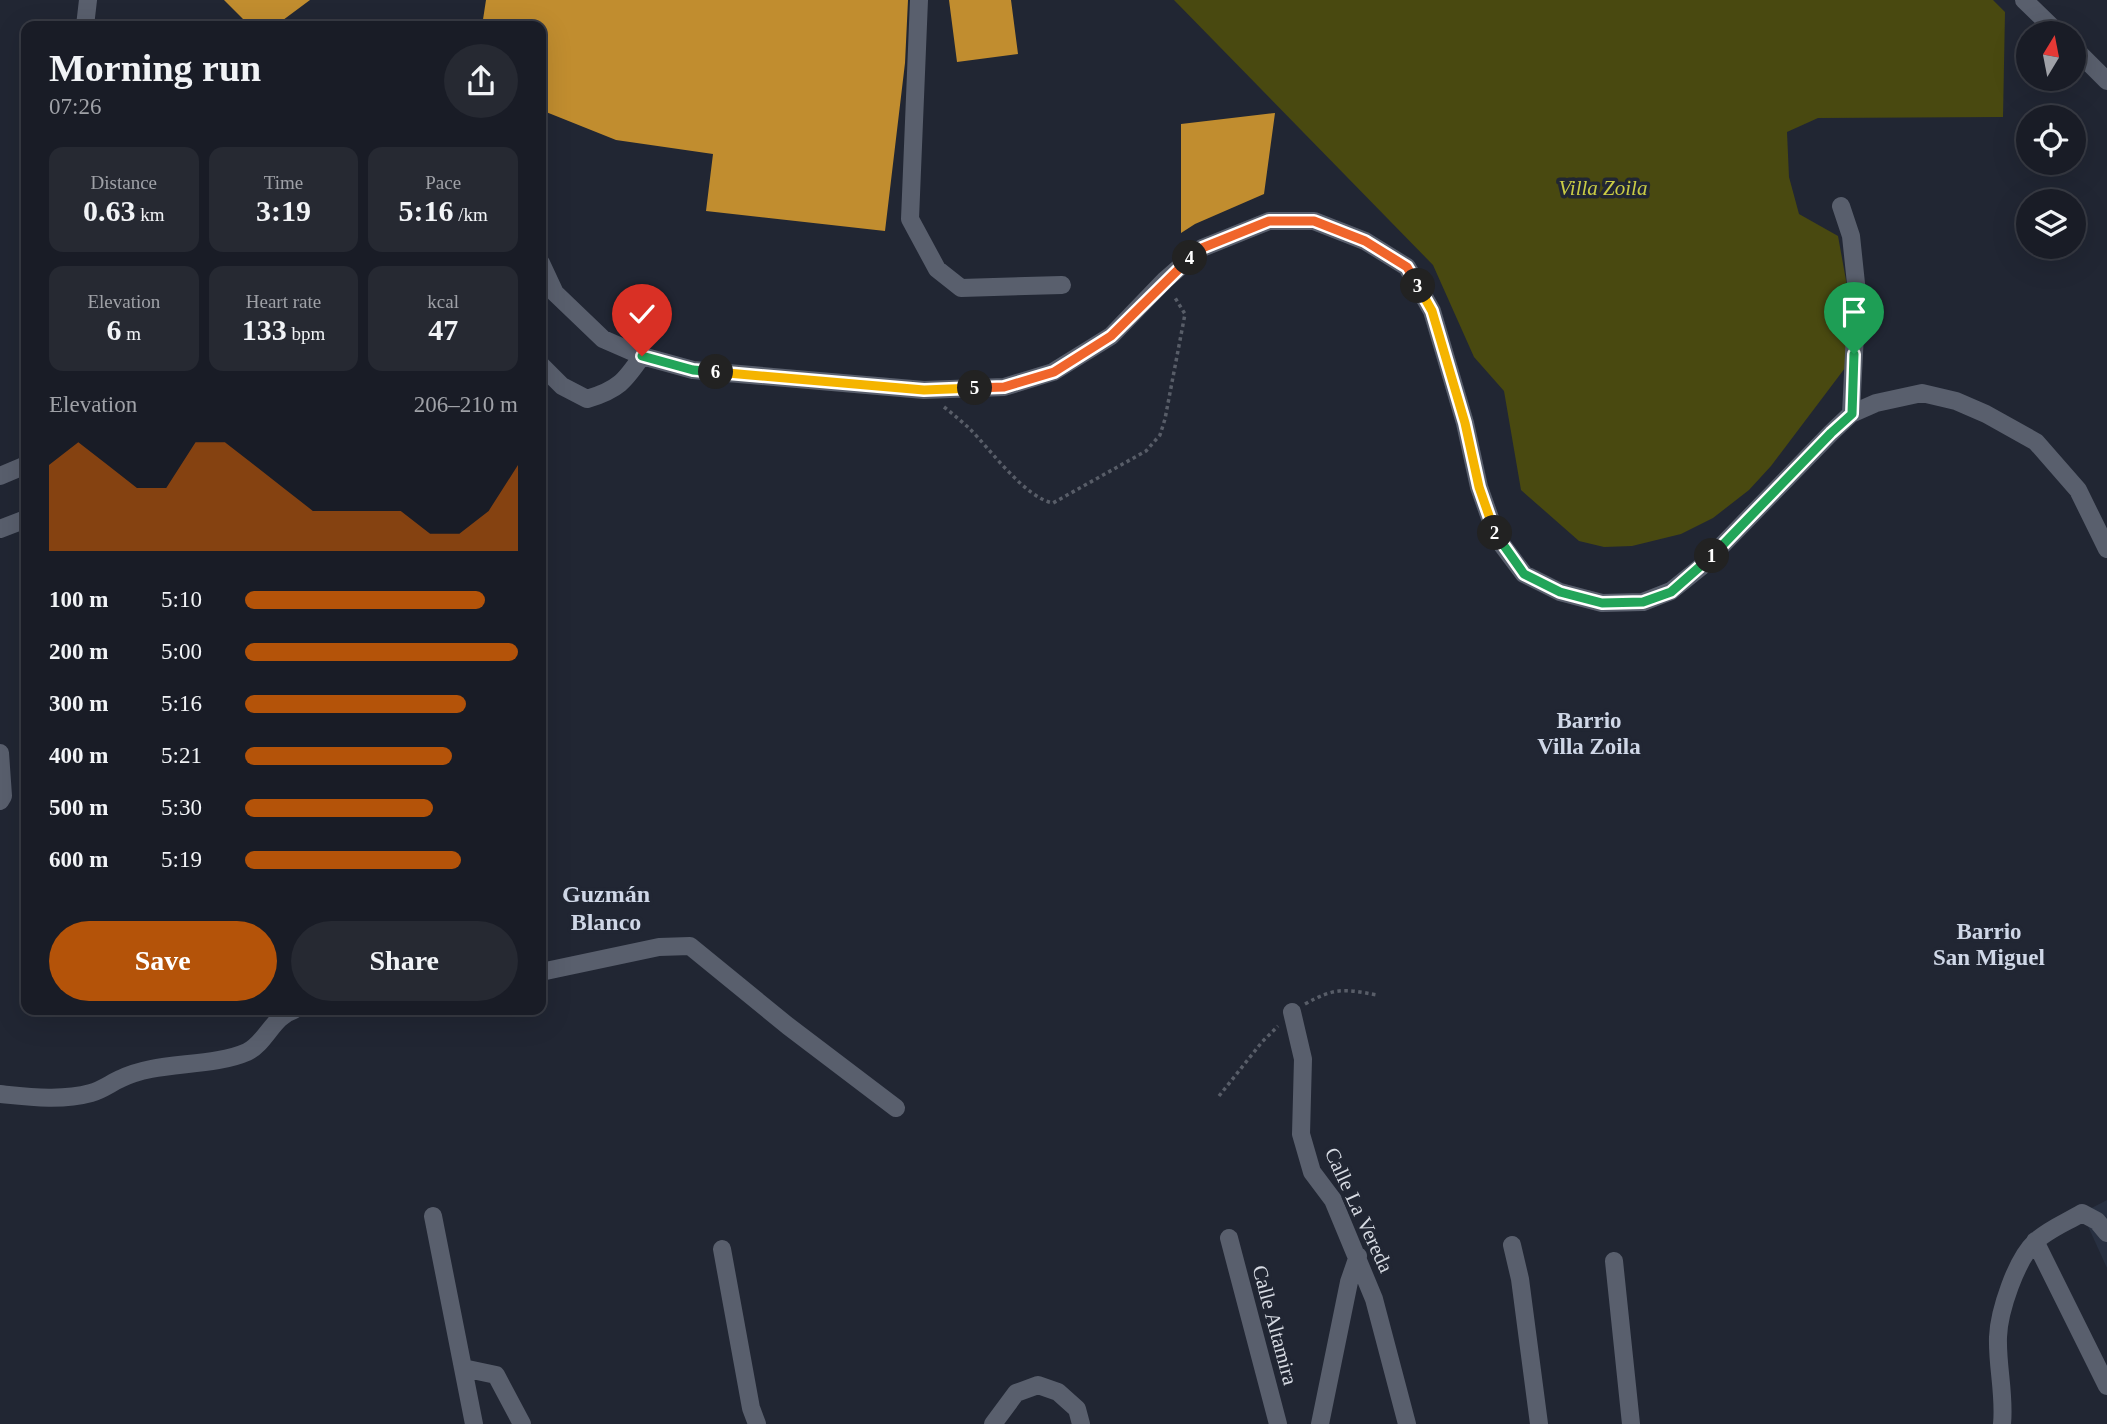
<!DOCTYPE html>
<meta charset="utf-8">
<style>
body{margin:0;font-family:Georgia,serif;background:#262932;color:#f1f3f6;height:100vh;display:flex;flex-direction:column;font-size:26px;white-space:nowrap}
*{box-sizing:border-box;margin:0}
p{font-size:23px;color:#9fa1a7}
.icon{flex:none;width:38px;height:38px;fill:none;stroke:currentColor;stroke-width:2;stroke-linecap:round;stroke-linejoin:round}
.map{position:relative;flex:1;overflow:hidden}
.side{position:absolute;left:21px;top:21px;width:525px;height:994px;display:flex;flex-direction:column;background:#191c26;border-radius:14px;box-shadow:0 7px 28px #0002,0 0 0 2px #373a43}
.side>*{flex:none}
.needle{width:46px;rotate:10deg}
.controls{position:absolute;left:2016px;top:21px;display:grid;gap:14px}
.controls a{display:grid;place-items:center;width:70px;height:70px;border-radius:50%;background:#191c26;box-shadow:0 7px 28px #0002,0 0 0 2px #373a43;font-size:35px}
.pin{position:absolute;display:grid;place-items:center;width:60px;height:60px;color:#fff;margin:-72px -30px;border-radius:50% 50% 50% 0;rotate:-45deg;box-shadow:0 0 7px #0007}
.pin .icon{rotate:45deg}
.km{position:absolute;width:35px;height:35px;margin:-18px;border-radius:50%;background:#222;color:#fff;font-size:19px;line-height:35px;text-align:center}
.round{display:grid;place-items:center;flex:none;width:74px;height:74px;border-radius:37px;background:#262932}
.overview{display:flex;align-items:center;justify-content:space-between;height:119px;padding:0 28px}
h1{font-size:38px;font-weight:800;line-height:52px}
.metrics{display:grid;grid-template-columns:repeat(3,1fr);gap:10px;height:119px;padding:7px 28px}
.metrics div{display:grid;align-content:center;border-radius:14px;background:#262932;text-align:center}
.metrics b{font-size:30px;font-weight:800}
.metrics small{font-size:19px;font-weight:400}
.metrics p{font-size:19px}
.chart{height:196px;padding:14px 28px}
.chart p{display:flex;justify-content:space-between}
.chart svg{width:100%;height:126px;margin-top:7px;fill:#b45309;opacity:.7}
.button{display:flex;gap:14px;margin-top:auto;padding:14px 28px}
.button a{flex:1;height:80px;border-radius:42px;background:#b45309;color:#fff;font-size:28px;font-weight:800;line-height:80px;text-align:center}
.button a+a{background:#262932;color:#f1f3f6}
ul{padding:0 28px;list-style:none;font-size:23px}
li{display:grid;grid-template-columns:112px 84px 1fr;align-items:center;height:52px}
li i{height:18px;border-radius:9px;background:#b45309}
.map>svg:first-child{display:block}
.built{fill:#283041}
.green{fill:#494910}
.building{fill:#c18d2f}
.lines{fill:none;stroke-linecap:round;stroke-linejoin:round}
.path{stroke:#585d68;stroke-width:3.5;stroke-dasharray:3.5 3.5;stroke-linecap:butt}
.minor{stroke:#595f6d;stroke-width:18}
.split-1-casing{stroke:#fff;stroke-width:14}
.split-2-casing{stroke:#fff;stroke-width:14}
.split-3-casing{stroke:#fff;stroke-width:14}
.split-4-casing{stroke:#fff;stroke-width:14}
.split-5-casing{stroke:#fff;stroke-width:14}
.split-6-casing{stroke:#fff;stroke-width:14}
.split-7-casing{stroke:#fff;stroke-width:14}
.split-1{stroke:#22a559;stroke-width:9}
.split-2{stroke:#22a559;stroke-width:9}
.split-3{stroke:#f5b400;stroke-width:9}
.split-4{stroke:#f0652b;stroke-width:9}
.split-5{stroke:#f0652b;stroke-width:9}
.split-6{stroke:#f5b400;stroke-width:9}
.split-7{stroke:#22a559;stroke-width:9}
.labels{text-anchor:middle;stroke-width:7;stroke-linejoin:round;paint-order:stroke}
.park-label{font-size:21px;font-style:italic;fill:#cacc45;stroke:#212633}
.street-label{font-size:21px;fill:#d7dbe3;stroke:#212633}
.neighbourhood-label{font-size:23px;font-weight:bold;fill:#cfd7e7;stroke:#212633}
.quarter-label{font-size:24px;font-weight:bold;fill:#cfd7e7;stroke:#212633}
</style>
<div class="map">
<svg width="2107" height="1424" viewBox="0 0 2107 1424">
<rect width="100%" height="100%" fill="#212633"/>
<path class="built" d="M2107 1200V1268L2082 1213Z"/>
<path class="green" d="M1174 0H1993L2005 12 2003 117 1818 118 1787 132 1789 177 1799 214 1838 236 1853 319 1845 368 1771 466 1749 490 1713 518 1681 534 1632 546 1604 547 1579 541 1521 490 1504 391 1474 357 1433 265Z"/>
<path class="building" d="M224 0H310L275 26H250Z
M486 0H908L905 63 885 231 706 211 713 154 616 140 541 110V26H482Z
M949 0H1011L1018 54 957 62Z
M1275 113 1264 194 1195 224 1181 233V124Z"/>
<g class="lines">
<path class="path" d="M944 407C953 414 961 421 969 428 990 449 1025 498 1053 503L1146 451 1160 435 1165 419 1185 314 1174 296
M1305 1004C1335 987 1345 989 1377 995
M1219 1096 1262 1042 1278 1026"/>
<path class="minor" d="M919 0 910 219 937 269 961 288 1062 285
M2024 0 2058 33
M85 26 88 0
M2074 48 2107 81
M1841 206 1851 236 1857 293 1851 414
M541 263 555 293 603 339 642 356 693 370 924 390 1004 387 1053 372 1111 336 1165 280 1202 248 1269 221H1314L1365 241 1407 267 1432 311 1465 423 1479 487 1497 538 1524 574 1560 592 1602 603 1643 602 1671 591 1702 566 1831 433 1851 414 1876 403 1922 393 1956 401 1986 414 2036 442 2078 490 2107 549
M541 365 562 386 587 399C618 390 625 381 642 356
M0 476 26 465
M0 529 26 519
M0 753 3 796 0 801
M541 972 659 947 690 946 788 1026 896 1108
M1292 1012 1303 1059 1301 1134 1312 1172 1333 1200 1374 1299 1407 1424
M0 1094C30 1097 62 1101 91 1093 102 1090 111 1083 120 1079 130 1074 141 1071 151 1069 180 1063 220 1064 247 1052 266 1043 273 1016 294 1010
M433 1216 474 1424
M1229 1238 1278 1424
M2035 1241 2107 1386
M1512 1245 1520 1279 1539 1424
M722 1249 751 1408 757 1424
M1614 1261 1631 1424
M463 1368 496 1375 522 1424
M993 1424 1016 1393 1038 1385 1058 1392 1077 1409 1081 1424
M1320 1424 1349 1282 1358 1256
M2002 1424C2005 1395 1997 1366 1998 1337 1999 1311 2016 1260 2035 1242 2047 1230 2067 1222 2082 1213L2097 1221 2107 1233"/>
</g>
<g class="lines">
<g class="split-1-casing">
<path id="split-1" d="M1712 556 1831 433 1852 414 1854 354"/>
</g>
<g class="split-2-casing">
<path id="split-2" d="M1495 533 1524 574 1560 592 1602 603 1643 602 1671 592 1712 556"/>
</g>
<g class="split-3-casing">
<path id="split-3" d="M1418 286 1432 311 1465 423 1479 487 1495 533"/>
</g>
<g class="split-4-casing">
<path id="split-4" d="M1190 258 1202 248 1269 221H1314L1365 241 1407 267 1418 286"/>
</g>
<g class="split-5-casing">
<path id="split-5" d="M975 388 1004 387 1054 372 1111 336 1190 258"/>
</g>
<g class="split-6-casing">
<path id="split-6" d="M716 372 924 390 975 388"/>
</g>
<g class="split-7-casing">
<path id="split-7" d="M642 356 693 370 716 372"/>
</g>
<use href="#split-1" class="split-1"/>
<use href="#split-2" class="split-2"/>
<use href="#split-3" class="split-3"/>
<use href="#split-4" class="split-4"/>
<use href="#split-5" class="split-5"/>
<use href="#split-6" class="split-6"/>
<use href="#split-7" class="split-7"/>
</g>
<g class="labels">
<g class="park-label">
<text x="1603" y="195">Villa Zoila</text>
</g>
<g class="street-label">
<text transform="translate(1359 1210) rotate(65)" y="7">Calle La Vereda</text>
<text transform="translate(1275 1325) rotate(75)" y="7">Calle Altamira</text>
</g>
<g class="neighbourhood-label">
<text x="1589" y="728">Barrio<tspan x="1589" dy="26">Villa Zoila</tspan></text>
<text x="1989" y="939">Barrio<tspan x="1989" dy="26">San Miguel</tspan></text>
</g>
<g class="quarter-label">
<text x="606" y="902">Guzmán<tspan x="606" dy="28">Blanco</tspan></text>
</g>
</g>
</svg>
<div class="controls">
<a><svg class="needle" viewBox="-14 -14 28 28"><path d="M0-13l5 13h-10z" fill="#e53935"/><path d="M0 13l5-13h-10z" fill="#9fa1a7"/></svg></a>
<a><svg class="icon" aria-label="locate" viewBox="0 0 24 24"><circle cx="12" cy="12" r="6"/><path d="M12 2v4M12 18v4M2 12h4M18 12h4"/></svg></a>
<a><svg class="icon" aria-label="layers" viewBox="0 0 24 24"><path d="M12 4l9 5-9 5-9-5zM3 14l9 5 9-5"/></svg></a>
</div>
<div class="pin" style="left:1854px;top:354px;background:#1e9e55"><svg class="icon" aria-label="arrive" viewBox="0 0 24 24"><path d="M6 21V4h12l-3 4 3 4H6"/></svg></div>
<div class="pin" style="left:642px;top:356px;background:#d93025"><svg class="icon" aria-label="check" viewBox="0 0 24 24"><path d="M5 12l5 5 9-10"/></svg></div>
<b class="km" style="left:1712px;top:556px">1</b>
<b class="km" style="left:1495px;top:533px">2</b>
<b class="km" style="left:1418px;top:286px">3</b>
<b class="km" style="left:1190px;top:258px">4</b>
<b class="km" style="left:975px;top:388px">5</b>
<b class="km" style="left:716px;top:372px">6</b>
<section class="side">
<div class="overview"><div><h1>Morning run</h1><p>07:26</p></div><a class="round"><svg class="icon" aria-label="share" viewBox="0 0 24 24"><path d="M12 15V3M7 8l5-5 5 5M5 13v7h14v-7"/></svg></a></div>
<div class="metrics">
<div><p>Distance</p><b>0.63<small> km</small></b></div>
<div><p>Time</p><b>3:19</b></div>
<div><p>Pace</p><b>5:16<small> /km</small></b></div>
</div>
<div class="metrics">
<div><p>Elevation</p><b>6<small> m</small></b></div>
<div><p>Heart rate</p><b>133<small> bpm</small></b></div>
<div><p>kcal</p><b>47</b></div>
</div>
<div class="chart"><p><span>Elevation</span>206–210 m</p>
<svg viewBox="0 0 160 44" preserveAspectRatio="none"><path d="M0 44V14L10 6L20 14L30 22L40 22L50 6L60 6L70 14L80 22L90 30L100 30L110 30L120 30L130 38L140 38L150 30L160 14V44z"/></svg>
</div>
<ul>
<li><b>100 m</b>5:10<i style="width:88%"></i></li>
<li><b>200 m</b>5:00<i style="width:100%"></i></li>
<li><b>300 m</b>5:16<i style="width:81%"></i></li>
<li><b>400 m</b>5:21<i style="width:76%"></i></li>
<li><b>500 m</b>5:30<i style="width:69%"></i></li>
<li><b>600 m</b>5:19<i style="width:79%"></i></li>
</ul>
<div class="button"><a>Save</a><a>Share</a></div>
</section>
</div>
